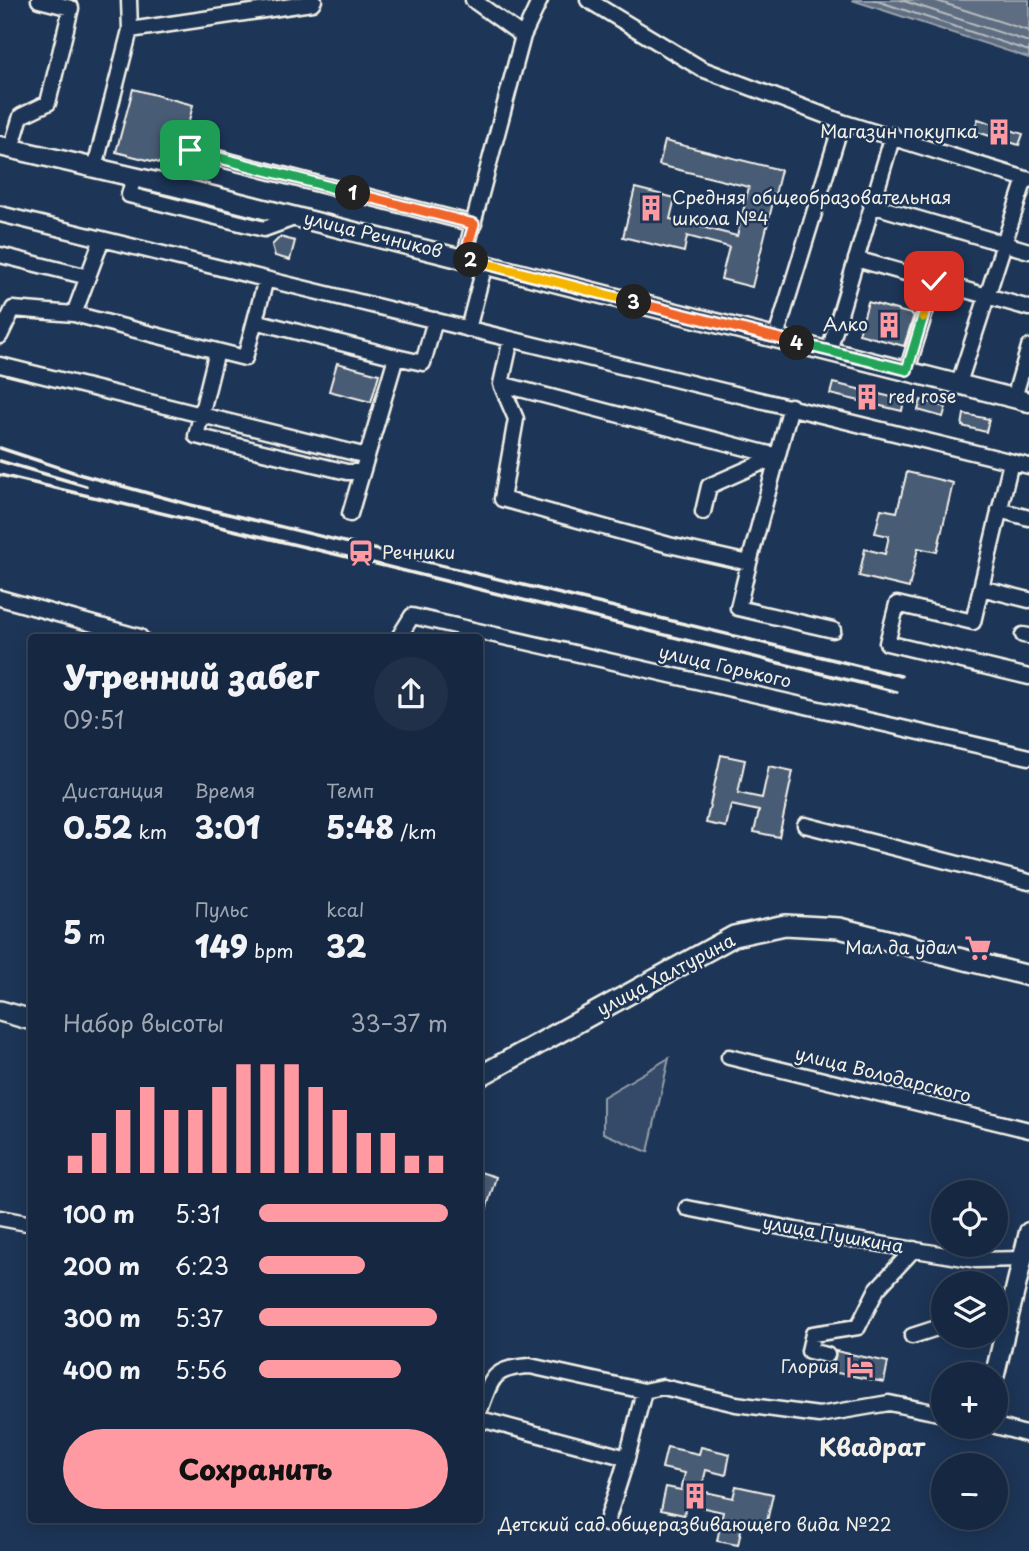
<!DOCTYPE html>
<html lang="ru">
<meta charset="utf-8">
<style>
body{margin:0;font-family:"Playpen Sans",sans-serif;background:#1f3048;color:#f1f3f6;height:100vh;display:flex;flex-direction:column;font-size:26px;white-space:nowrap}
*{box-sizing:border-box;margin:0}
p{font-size:23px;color:#9ea6b1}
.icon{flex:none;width:38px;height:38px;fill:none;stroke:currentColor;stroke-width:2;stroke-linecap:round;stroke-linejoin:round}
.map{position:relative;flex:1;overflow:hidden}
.side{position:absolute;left:28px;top:634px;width:455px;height:889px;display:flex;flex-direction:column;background:#162841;border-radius:7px;box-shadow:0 4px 18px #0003,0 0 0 2px #35445a}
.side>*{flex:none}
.controls{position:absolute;left:931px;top:1180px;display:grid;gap:14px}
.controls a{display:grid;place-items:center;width:77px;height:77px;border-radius:50%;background:#162841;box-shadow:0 4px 18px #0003,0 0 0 2px #35445a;font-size:35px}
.pin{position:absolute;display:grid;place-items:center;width:60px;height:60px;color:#fff;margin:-30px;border-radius:14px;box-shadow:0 4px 10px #0006}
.km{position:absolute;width:35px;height:35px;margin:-18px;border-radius:50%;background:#222;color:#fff;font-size:19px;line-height:35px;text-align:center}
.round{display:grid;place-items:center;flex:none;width:74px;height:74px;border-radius:37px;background:#1f3048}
.head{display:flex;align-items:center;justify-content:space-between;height:119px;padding:0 35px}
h1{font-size:32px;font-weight:800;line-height:52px}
.metrics{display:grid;grid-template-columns:repeat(3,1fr);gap:10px;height:119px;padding:7px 35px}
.metrics div{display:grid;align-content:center}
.metrics b{font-size:30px;font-weight:800}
.metrics small{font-size:19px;font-weight:400}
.metrics p{font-size:19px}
.chart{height:196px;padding:14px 35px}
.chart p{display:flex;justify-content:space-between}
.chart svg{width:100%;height:126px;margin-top:7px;stroke:#ff9aa2;stroke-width:6}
.action{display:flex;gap:14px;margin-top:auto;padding:14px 35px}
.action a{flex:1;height:80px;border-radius:42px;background:#ff9aa2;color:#111;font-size:28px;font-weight:800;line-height:80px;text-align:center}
ul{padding:0 35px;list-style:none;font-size:23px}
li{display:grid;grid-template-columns:112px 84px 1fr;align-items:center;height:52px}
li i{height:18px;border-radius:9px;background:#ff9aa2}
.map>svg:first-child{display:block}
.green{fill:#354a67;stroke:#949ea8;stroke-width:2}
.water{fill:#5e6d82;stroke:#9aa2ab;stroke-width:2}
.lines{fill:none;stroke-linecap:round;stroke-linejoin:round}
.shore{stroke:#b8bcbf;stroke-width:2}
.building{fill:#485b74;stroke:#f4f1e8;stroke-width:2}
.minor-casing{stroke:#f4f1e8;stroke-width:19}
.tertiary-casing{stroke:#f4f1e8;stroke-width:23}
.secondary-casing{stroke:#f4f1e8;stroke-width:24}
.minor{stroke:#1d3557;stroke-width:14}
.tertiary{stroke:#1d3557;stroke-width:18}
.secondary{stroke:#1d3557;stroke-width:19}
.rail{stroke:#f4f1e8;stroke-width:3.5}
.split-1-casing{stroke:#fff;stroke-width:14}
.split-2-casing{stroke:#fff;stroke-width:14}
.split-3-casing{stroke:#fff;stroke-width:14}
.split-4-casing{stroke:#fff;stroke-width:14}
.split-5-casing{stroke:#fff;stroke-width:14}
.split-6-casing{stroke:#fff;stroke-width:14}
.split-1{stroke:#22a559;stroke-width:9}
.split-2{stroke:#f0652b;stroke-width:9}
.split-3{stroke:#f5b400;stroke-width:9}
.split-4{stroke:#f0652b;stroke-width:9}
.split-5{stroke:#22a559;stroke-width:9}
.split-6{stroke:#f5b400;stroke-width:9}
.labels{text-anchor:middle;stroke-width:5;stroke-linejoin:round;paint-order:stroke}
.poi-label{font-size:18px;fill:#f4f1e8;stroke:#1d3557;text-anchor:end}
.street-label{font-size:18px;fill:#f4f1e8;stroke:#1d3557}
.district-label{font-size:24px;font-weight:bold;fill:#f4f1e8;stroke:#1d3557}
</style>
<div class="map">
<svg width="1029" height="1551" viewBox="0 0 1029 1551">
<rect width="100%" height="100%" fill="#1d3557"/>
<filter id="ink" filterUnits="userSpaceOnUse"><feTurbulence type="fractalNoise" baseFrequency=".0143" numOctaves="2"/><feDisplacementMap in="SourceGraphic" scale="14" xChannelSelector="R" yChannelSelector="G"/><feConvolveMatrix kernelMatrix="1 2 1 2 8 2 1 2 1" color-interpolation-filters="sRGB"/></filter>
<g filter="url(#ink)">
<path class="green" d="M669 1058 648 1152 603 1133V1097Z"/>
<path class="water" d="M852 0H1029V58Z"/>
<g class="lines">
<path class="shore" d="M874 0 1029 51
M901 0 1029 42
M934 0 1029 31"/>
</g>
<path class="building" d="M133 89 193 105 183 145 172 166 116 152Z
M978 119 1023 134 1019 145 974 131Z
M665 141 781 170 752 287 721 279 729 247 687 236 684 252 623 237 635 188 675 198 670 219 737 236 749 187 659 165Z
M280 237 295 241 290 260 275 256 272 245Z
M868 302 914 315 904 346 859 334Z
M337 363 379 374 371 402 329 391Z
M833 383 904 400 902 411 830 394Z
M921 400 946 407 943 417 918 410Z
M964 414 989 419 986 432 962 426Z
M907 472 953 483 937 552 918 548 909 588 859 576 865 549 885 554 889 536 875 533 881 509 897 512Z
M721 755 745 760 738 793 762 798 769 766 793 771 779 837 754 832 759 811 731 805 726 827 706 823Z
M480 1172 496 1177 482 1224H480Z
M836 1351 888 1362 884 1382 832 1372Z
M667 1447 699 1454 701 1447 730 1454 726 1475 706 1470 701 1491 733 1498 736 1486 773 1494 766 1526 743 1521 738 1545 717 1541 723 1512 686 1504 684 1515 661 1510 666 1487 681 1490 685 1473 662 1468Z"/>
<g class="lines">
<g class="minor-casing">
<path id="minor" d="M473 0 523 36
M588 0 702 69 842 122 776 337
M130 30 312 3 314 0
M842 122 1029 180
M11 149 21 116 48 103 71 8 39 0
M95 167 130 30 129 0
M134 177 129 195 264 229 297 217
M173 186 190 151 474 224
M871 205 1029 251
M0 214 1029 466
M0 255 88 277
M464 258 523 36 540 0
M856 259 1029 308
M266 279 245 358 217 351 196 436 347 472H362
M74 314 217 351
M255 321 396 357
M468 329 485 264
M0 336 13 309 74 314 102 239
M511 339 501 384 516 419 502 499 669 545 749 563 791 406
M829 351 893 135
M0 365 367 456
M907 370 935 281
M959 383 1025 179
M501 384 777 456
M1014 398 1029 347
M1011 462 981 588 1029 600
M999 510 1029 518
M703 512 709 486 777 456
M350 514 396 357 423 363 435 320
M749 563 738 608 833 630
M981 588 973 622 897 604 887 643 1029 677
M0 598 140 637
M1023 635 1029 636
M399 637 412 616 1029 757
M805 825 1029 882
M729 1057 1029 1130
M687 1208 796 1230 976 1260 1022 1259
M0 1218 32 1224
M912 1336 943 1326
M827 1355 809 1351 813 1334 858 1327 877 1289 914 1249
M480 1410C492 1378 492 1368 530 1366L644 1391 663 1387 736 1404 819 1415 889 1403 943 1414
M480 1419 627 1458
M996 1426 1029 1435
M606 1524 627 1458 644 1391"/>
</g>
<g class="tertiary-casing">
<path id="tertiary" d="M0 146 173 186 1029 402
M995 1374 1029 1232"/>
</g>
<g class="secondary-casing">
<path id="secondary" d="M0 1011 32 1020
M480 1076 734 936 785 925 839 928 1029 976"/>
</g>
<use href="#minor" class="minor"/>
<use href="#tertiary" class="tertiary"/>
<use href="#secondary" class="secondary"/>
<path class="rail" d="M0 448 82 475 191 505 901 676
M0 461 86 486
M0 475 360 560 897 692"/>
</g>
</g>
<g class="lines" filter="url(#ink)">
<g class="split-1-casing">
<path id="split-1" d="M190 150 353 193"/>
</g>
<g class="split-2-casing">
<path id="split-2" d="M353 193 474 224 464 258 471 260"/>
</g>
<g class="split-3-casing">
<path id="split-3" d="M471 260 634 302"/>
</g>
<g class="split-4-casing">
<path id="split-4" d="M634 302 797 343"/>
</g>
<g class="split-5-casing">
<path id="split-5" d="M797 343 907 370 923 317"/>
</g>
<g class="split-6-casing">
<path id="split-6" d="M923 317 934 281"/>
</g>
<use href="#split-1" class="split-1"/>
<use href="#split-2" class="split-2"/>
<use href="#split-3" class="split-3"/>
<use href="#split-4" class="split-4"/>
<use href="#split-5" class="split-5"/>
<use href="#split-6" class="split-6"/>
</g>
<defs>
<g id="building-bare" transform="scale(2.1)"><path d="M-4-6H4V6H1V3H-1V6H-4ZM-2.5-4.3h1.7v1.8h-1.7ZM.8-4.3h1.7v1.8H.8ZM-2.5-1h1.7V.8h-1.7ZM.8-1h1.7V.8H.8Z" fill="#ff9aa2" stroke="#1d3557" stroke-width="2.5" paint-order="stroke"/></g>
<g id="station-bare" transform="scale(2.1)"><path d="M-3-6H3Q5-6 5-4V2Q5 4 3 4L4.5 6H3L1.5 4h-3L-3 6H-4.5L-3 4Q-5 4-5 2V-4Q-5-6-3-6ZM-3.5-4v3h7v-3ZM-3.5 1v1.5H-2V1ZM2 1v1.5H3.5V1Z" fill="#ff9aa2" stroke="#1d3557" stroke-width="2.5" paint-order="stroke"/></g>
<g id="supermarket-bare" transform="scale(2.1)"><path d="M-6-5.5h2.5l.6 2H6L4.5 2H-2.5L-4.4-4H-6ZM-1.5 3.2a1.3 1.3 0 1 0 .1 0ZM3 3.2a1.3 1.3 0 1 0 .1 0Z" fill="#ff9aa2" stroke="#1d3557" stroke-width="2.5" paint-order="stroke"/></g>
<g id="hotel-bare" transform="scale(2.1)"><path d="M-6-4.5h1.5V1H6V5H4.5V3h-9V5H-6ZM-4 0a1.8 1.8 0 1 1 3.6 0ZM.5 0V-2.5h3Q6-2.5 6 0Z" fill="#ff9aa2" stroke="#1d3557" stroke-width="2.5" paint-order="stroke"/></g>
</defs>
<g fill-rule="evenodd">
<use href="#building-bare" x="999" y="132"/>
<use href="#building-bare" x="651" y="208"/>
<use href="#building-bare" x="889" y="325"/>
<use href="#building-bare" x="867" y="397"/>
<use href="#station-bare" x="361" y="553"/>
<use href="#supermarket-bare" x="978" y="948"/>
<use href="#hotel-bare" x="860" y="1367"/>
<use href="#building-bare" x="695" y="1496"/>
</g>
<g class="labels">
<g class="poi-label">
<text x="978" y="138">Магазин покупка</text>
<text x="672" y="204" text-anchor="start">Средняя общеобразовательная<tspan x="672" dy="21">школа №4</tspan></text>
<text x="868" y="331">Алко</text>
<text x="888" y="403" text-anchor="start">red rose</text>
<text x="382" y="559" text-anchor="start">Речники</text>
<text x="957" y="954">Мал да удал</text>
<text x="839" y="1373">Глория</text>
<text x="695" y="1531" text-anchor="middle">Детский сад общеразвивающего вида №22</text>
</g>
<g class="street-label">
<text transform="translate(373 235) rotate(14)" y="6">улица Речников</text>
<text transform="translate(725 667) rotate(13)" y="6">улица Горького</text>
<text transform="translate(666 975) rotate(-28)" y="6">улица Халтурина</text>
<text transform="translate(883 1075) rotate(14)" y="6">улица Володарского</text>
<text transform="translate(833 1235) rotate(10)" y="6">улица Пушкина</text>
</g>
<g class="district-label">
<text x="872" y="1456">Квадрат</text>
</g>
</g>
</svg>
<div class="controls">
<a><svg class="icon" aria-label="locate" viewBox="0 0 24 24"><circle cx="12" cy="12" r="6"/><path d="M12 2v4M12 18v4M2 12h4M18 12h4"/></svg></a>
<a><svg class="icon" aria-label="layers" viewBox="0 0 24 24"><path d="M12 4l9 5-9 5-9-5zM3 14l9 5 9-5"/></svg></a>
<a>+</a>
<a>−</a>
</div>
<div class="pin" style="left:190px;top:150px;background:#1e9e55"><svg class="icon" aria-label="arrive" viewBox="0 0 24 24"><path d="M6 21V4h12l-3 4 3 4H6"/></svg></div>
<div class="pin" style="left:934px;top:281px;background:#d93025"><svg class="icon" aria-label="check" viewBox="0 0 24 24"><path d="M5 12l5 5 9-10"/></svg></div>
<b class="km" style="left:353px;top:193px">1</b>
<b class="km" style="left:471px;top:260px">2</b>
<b class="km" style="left:634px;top:302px">3</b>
<b class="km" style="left:797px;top:343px">4</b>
<section class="side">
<div class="head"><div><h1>Утренний забег</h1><p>09:51</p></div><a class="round"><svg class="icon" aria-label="share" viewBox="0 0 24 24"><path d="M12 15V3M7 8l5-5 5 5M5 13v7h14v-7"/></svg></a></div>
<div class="metrics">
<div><p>Дистанция</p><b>0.52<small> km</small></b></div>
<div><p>Время</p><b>3:01</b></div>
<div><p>Темп</p><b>5:48<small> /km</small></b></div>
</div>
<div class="metrics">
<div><b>5<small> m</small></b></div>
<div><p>Пульс</p><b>149<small> bpm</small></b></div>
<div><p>kcal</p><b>32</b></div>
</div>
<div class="chart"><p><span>Набор высоты</span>33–37 m</p>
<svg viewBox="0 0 160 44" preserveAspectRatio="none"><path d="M5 44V38M15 44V30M25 44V22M35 44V14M45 44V22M55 44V22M65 44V14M75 44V6M85 44V6M95 44V6M105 44V14M115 44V22M125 44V30M135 44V30M145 44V38M155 44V38"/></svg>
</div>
<ul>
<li><b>100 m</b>5:31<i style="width:100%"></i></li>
<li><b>200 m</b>6:23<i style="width:56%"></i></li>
<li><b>300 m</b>5:37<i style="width:94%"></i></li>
<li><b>400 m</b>5:56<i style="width:75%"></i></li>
</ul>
<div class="action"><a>Сохранить</a></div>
</section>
</div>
